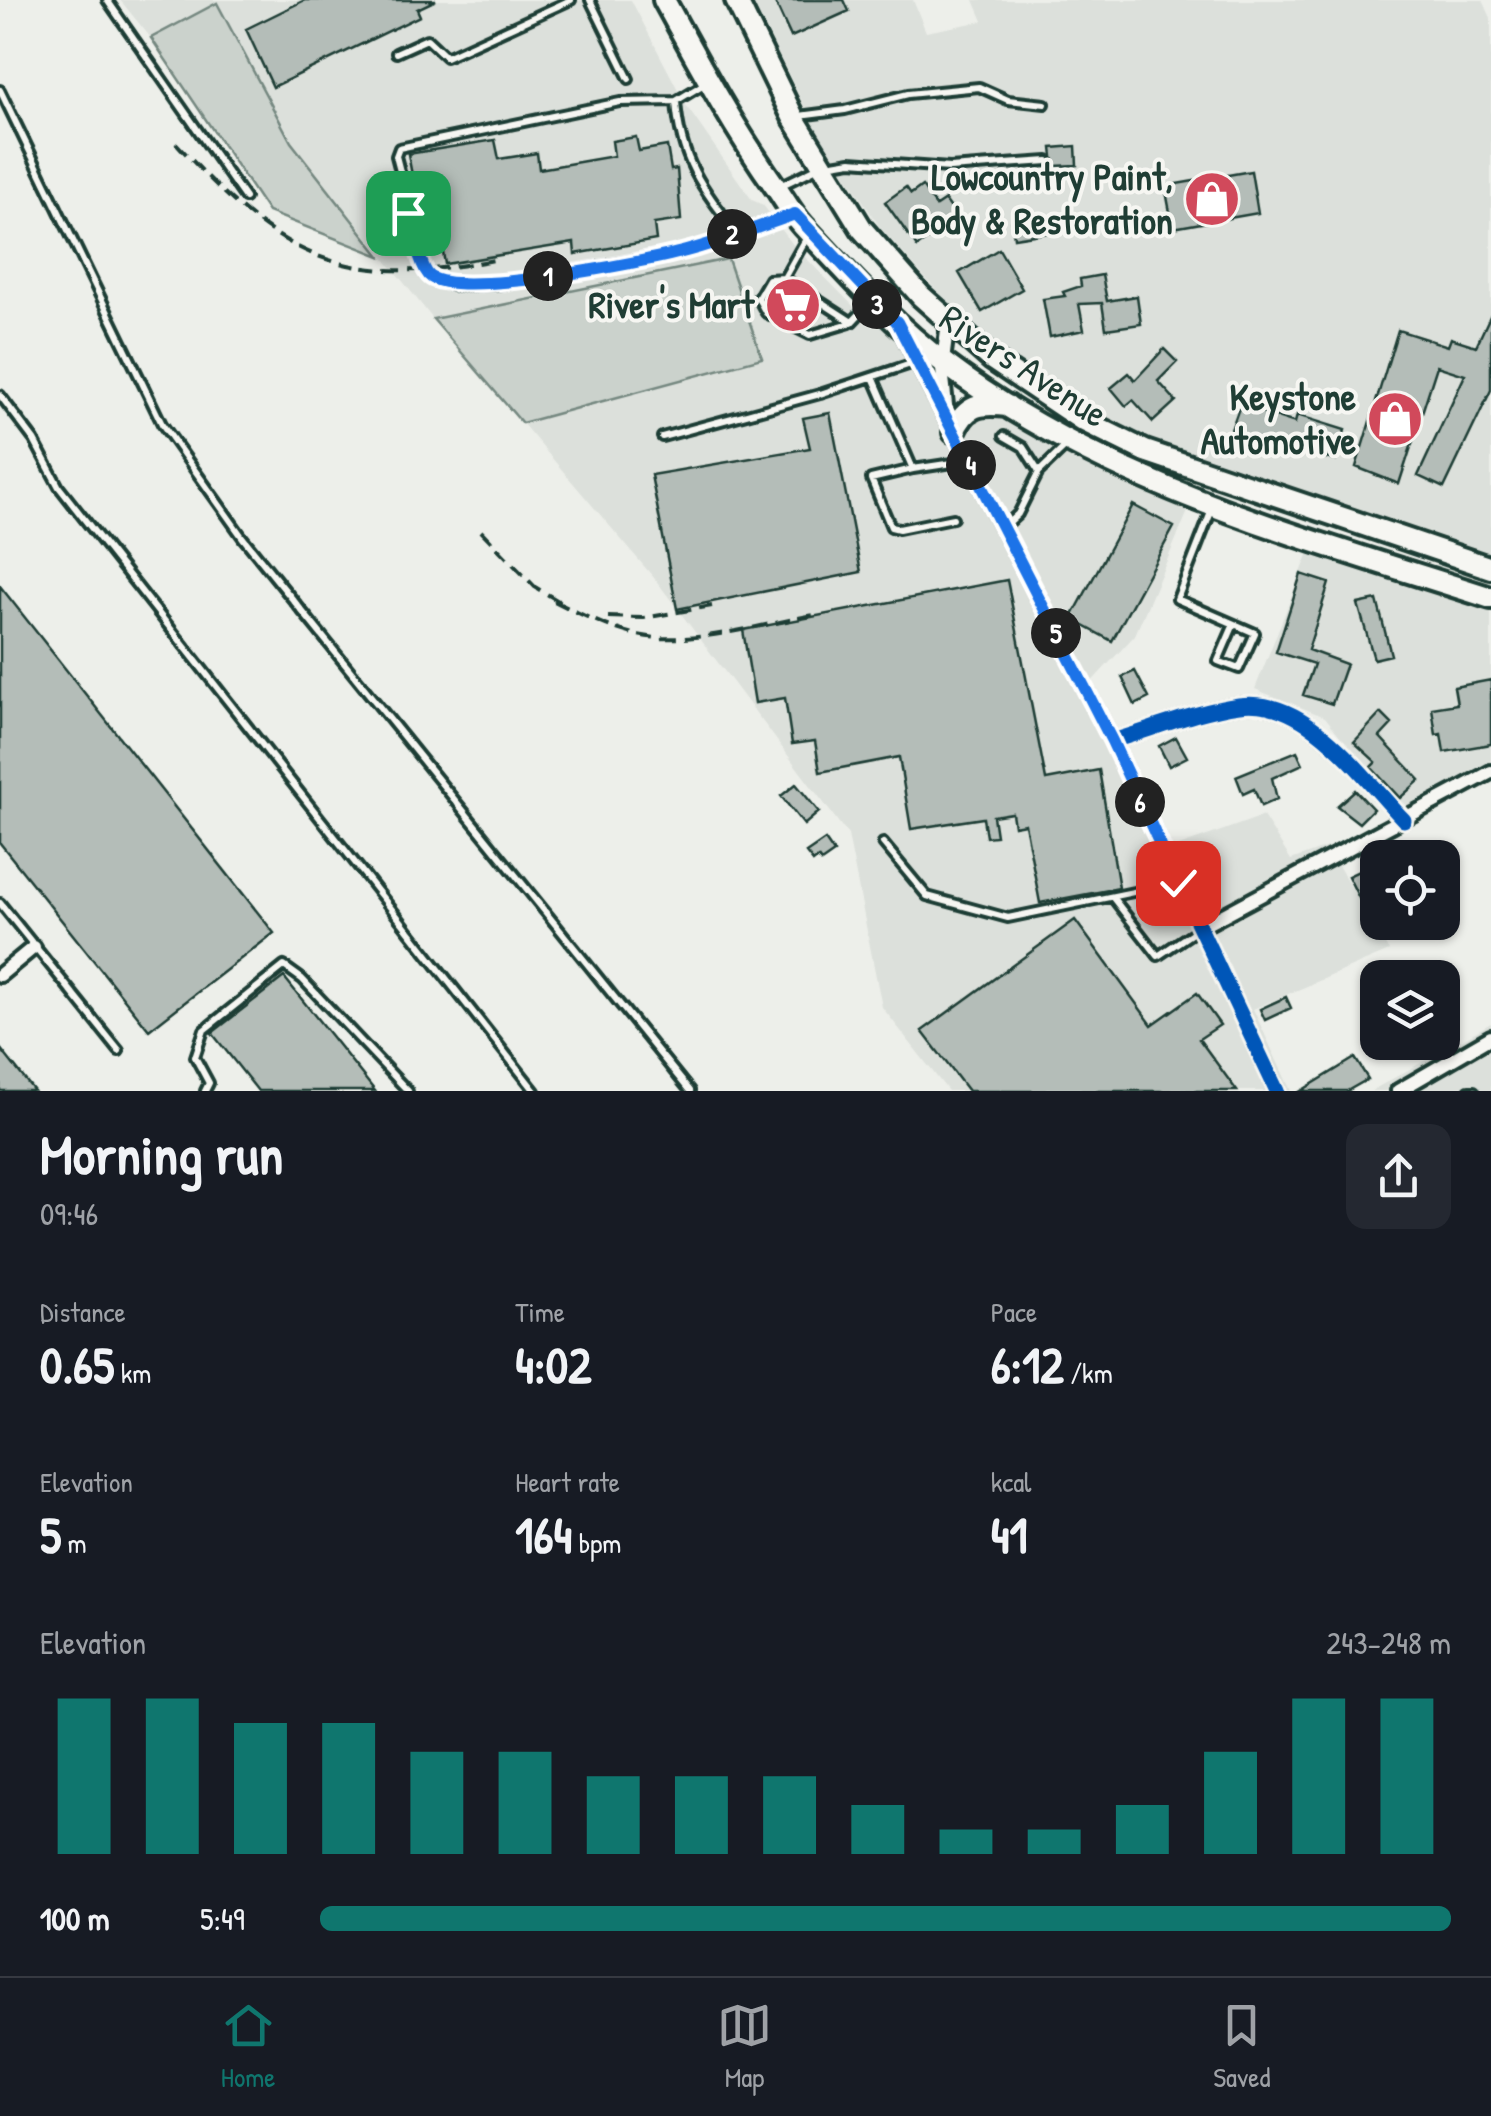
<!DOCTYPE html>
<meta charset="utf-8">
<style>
body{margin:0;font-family:"Patrick Hand",sans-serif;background:#242831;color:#f1f3f6;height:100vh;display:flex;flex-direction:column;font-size:38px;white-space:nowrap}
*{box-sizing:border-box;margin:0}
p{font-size:32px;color:#9ea1a6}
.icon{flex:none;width:55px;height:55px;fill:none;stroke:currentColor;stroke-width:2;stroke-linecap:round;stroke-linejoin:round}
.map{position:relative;height:1091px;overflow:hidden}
.drawer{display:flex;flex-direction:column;background:#171b24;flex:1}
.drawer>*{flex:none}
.controls{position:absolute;left:1360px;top:840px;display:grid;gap:20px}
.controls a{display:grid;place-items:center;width:100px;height:100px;border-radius:20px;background:#171b24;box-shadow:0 2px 8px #0004;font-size:50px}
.pin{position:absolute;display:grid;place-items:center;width:85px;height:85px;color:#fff;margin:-42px;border-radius:20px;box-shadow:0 5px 15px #0006}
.km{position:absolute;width:50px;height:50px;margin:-25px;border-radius:50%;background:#222;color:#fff;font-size:28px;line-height:50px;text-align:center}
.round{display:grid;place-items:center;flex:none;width:105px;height:105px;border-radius:20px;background:#242831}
.overview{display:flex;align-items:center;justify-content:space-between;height:170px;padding:0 40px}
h1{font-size:55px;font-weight:700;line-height:75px}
.figures{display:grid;grid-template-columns:repeat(3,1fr);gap:15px;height:170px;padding:10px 40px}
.figures div{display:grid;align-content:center}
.figures b{font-size:50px;font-weight:700}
.figures small{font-size:28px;font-weight:400}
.figures p{font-size:28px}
.chart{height:280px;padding:20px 40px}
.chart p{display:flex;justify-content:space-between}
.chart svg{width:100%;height:180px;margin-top:10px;stroke:#0f766e;stroke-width:6}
ul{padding:0 40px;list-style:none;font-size:32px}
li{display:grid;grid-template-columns:160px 120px 1fr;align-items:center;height:75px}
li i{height:25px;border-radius:12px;background:#0f766e}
.dock{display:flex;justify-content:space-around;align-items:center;height:140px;border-top:2px solid #363941;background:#171b24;font-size:28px;color:#9ea1a6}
.dock a{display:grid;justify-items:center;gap:5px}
.dock .selected{color:#0f766e}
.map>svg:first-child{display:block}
.built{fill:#dce0db}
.green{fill:#cbd2cc;stroke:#758880;stroke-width:2.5}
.building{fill:#b4bdb8;stroke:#1f3d34;stroke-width:2.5}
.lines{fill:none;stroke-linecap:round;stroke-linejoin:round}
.lane-casing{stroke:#1f3d34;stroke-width:14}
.street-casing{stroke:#1f3d34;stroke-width:20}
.primary-casing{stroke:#1f3d34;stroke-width:28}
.lane{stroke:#f6f6f2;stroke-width:6}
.street{stroke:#f6f6f2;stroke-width:12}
.primary{stroke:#f6f6f2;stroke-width:20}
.rail{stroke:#1f3d34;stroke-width:4;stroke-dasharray:15 8;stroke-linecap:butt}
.cycleway-casing{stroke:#f6f6f2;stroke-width:21}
.cycleway{stroke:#0057b8;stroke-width:15}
.route-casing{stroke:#fff;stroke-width:20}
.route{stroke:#1a73e8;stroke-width:12}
.labels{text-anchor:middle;stroke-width:8;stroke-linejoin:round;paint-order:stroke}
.poi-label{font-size:38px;font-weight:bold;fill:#1f3d34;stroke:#f6f6f2;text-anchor:end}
.street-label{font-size:38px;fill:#1f3d34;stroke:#f6f6f2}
</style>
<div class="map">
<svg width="1491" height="1091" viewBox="0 0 1491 1091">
<rect width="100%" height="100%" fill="#edefea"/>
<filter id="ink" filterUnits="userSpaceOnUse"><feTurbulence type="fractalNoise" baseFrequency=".01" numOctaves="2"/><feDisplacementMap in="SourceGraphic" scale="20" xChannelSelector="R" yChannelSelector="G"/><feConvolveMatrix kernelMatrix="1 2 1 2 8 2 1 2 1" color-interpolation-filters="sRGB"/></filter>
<g filter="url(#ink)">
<path class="built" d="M120 0H631L687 107 752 200 763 205 794 246 874 327 897 321 961 444 968 425 982 412 999 414 1111 478 1189 509 1135 635 1084 690 1162 852 1263 816 1291 860 1327 847 1389 951 1253 1009 1291 1091H948L882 1007 848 835 655 579 522 423 762 358 728 259 433 319 291 142 217 4 151 38Z
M752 0H913L926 32 983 21 974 0H1483L1491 18V557L1156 445 1059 392 1015 361 935 289 879 226 814 126Z
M1310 550 1491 609V783L1424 820 1375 780 1325 717 1255 689Z
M1491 1023V1091H1371Z"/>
<path class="green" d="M217 3 291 142 380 256 268 212 151 38Z
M728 259 762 358 522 423 433 319Z"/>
<path class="building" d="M305 0H436L417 9 420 16 273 87 246 29Z
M774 0H844L849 11 791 37Z
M636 137 639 151 667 146 671 170 677 169 681 220 654 224 656 240 575 254 574 243 445 264 439 230 423 233 408 154 495 140 499 159 537 153 539 169 614 156 612 141Z
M1076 146 1077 165 1054 166 1052 148Z
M1251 171 1258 213 1173 228 1165 186Z
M922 186 936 206 945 200 958 218 917 247 885 202 906 187 911 194Z
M1058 215 1060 231 1014 238 1012 222Z
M999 249 1022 289 982 312 959 273Z
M1102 275 1107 301 1137 296 1141 324 1106 329 1102 303 1079 304 1084 330 1050 337 1043 299 1065 296 1063 292 1081 286 1080 279Z
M1491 314V390L1444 488 1418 476 1465 375 1437 366 1399 484 1356 467 1398 330 1448 346 1451 338 1476 346Z
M1164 349 1177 362 1158 381 1176 401 1153 422 1133 400 1126 406 1111 388 1129 373 1135 380Z
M1240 405 1295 423 1297 415 1345 430 1336 461 1276 443 1273 453 1228 438Z
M830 413 861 572 677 609 651 475 810 448 803 418Z
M1133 505 1174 527 1112 641 1071 619Z
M1301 574 1329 583 1308 650 1346 664 1332 704 1303 695 1314 664 1276 652Z
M1007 580 1046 780 1099 770 1119 888 1040 903 1025 824 1014 826 1012 813 993 816 996 836 986 837 983 818 911 829 899 757 820 772 815 741 792 744 785 698 755 703 743 630Z
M0 586 274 933 149 1030 0 843Z
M1377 600 1391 655 1374 659 1358 604Z
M1135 671 1149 698 1135 705 1122 677Z
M1491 680V744L1444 752 1441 734 1436 735 1432 708 1457 704 1454 687Z
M1381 713 1392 724 1380 737 1420 780 1400 798 1371 767 1376 762 1354 742Z
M1176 737 1187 757 1169 766 1159 746Z
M1297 751 1303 764 1272 778 1277 799 1261 806 1254 789 1243 794 1236 776Z
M796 784 819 812 804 825 781 796Z
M1355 790 1373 809 1359 823 1337 806Z
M825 840 834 853 821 862 818 858 813 862 806 853Z
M1378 862V892L1360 900 1348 876Z
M1075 920 1152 1025 1197 993 1220 1025 1199 1039 1237 1091H968L922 1031Z
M284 977 375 1091H258L212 1033Z
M1286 997 1291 1008 1265 1020 1260 1009Z
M0 1048 34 1091H0Z
M1355 1058 1368 1079 1347 1091H1301Z"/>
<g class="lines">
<g class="lane-casing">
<path id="lane" d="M107 0 245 198
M590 0 629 79
M396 53 427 39 446 57 571 0
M704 84 676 101C680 160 702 188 737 233L789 216
M0 90 162 424 243 538 690 1091
M676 101 620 102 399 148 396 156 426 272 433 279 453 286 496 285 688 251 737 233
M799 116 845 110 908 94 979 87 1008 100 1045 104
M782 185 821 166 851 161 950 168 1048 161
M807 237 784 278 852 322 869 304
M772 302 766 313 810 335 850 323
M766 313 758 298 769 279 784 278
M873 377 913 469 966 461
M0 395 34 440 59 487 535 1091
M1004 436 1023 447 1039 472
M662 437 820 394 917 362
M913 469 871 479 891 527 899 529 953 518
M1213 507 1177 599 1255 633 1239 669 1218 661 1234 624
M1004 527 1018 514 1039 472 1069 443
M883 843 927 896 1008 918 1177 883
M1113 898 1158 956 1198 929
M0 903 119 1051
M205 1091 209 1083 195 1057 204 1030 284 966 302 979 408 1091
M1469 1091H1474"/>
</g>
<g class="street-casing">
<path id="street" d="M904 336 1112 741 1277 1091
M946 405 942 369 948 322
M1112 741C1153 729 1197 711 1239 705 1307 695 1362 777 1404 820
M1199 928 1491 772
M0 975 34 947
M1398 1091 1491 1037"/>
</g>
<g class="primary-casing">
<path id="primary" d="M664 0C699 64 734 129 777 189 785 201 793 215 803 226 847 273 892 324 944 363 1105 485 1302 537 1491 598
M736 0 793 117 862 229 921 296 993 360 1082 420 1145 451 1491 568
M954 432C966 404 980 403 1008 406"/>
</g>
<use href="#lane" class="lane"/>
<use href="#street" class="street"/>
<use href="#primary" class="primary"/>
<path class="rail" d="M176 143C279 256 340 290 494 260
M481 531 535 587 565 605
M554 601C587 617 620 635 658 638 709 641 764 624 814 615
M608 617 644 618 712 606"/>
<g class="cycleway-casing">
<path id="cycleway" d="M897 321 1112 741 1277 1091
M1112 741C1153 729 1197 711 1239 705 1307 695 1362 777 1404 820"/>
</g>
<use href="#cycleway" class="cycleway"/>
</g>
</g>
<g class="lines" filter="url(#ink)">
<g class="route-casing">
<path id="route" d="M408 213C412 227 420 270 431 277 461 298 644 262 686 251 721 242 761 226 795 214L897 322 1112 741 1178 883"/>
</g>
<use href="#route" class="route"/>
</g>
<defs>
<g id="shop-disc" transform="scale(2.875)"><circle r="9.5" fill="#d1495b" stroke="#f6f6f2"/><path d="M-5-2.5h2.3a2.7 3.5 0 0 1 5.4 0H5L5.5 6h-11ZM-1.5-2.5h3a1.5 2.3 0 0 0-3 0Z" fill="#fff"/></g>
<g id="supermarket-disc" transform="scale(2.875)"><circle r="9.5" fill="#d1495b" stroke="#f6f6f2"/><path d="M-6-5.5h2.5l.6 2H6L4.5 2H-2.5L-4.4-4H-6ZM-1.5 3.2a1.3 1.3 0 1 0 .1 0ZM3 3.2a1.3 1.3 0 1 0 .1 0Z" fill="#fff"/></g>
</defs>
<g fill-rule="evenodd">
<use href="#shop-disc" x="1212" y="199"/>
<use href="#supermarket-disc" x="793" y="305"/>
<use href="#shop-disc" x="1395" y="419"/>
</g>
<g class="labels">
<g class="poi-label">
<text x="1173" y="190">Lowcountry Paint,<tspan x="1173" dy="44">Body &amp; Restoration</tspan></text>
<text x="754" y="318">River's Mart</text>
<text x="1356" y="410">Keystone<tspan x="1356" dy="44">Automotive</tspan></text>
</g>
<g class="street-label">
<text transform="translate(1024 366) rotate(33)" y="13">Rivers Avenue</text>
</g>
</g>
</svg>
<div class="controls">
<a><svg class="icon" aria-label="locate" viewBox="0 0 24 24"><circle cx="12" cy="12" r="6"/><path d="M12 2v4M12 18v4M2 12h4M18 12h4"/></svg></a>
<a><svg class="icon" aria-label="layers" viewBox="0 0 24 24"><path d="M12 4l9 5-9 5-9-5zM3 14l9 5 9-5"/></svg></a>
</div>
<div class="pin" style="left:408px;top:213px;background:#1e9e55"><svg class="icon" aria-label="arrive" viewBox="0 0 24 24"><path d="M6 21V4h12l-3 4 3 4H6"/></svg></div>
<div class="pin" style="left:1178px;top:883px;background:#d93025"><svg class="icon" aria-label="check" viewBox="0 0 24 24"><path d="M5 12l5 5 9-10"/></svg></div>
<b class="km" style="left:548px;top:276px">1</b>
<b class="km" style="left:732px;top:234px">2</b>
<b class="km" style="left:877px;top:304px">3</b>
<b class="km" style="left:971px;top:465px">4</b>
<b class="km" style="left:1056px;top:633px">5</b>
<b class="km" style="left:1140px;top:802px">6</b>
</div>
<section class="drawer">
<div class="overview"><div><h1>Morning run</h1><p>09:46</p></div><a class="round"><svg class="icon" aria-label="share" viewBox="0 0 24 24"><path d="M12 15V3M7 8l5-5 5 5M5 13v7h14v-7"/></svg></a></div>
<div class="figures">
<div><p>Distance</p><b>0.65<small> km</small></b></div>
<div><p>Time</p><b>4:02</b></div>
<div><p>Pace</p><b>6:12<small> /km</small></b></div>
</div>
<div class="figures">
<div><p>Elevation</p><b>5<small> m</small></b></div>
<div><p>Heart rate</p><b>164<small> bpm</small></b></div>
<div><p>kcal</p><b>41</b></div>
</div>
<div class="chart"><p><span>Elevation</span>243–248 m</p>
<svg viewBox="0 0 160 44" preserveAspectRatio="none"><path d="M5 44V6M15 44V6M25 44V12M35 44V12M45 44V19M55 44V19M65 44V25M75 44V25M85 44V25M95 44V32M105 44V38M115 44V38M125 44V32M135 44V19M145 44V6M155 44V6"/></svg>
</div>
<ul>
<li><b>100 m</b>5:49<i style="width:100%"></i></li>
</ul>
</section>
<nav class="dock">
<a class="selected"><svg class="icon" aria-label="home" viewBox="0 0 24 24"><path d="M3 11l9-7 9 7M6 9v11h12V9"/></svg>Home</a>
<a><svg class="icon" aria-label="map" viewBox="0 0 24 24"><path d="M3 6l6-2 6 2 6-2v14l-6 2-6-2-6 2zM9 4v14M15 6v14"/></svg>Map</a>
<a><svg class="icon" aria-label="saved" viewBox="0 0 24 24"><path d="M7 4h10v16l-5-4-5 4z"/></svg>Saved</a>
</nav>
